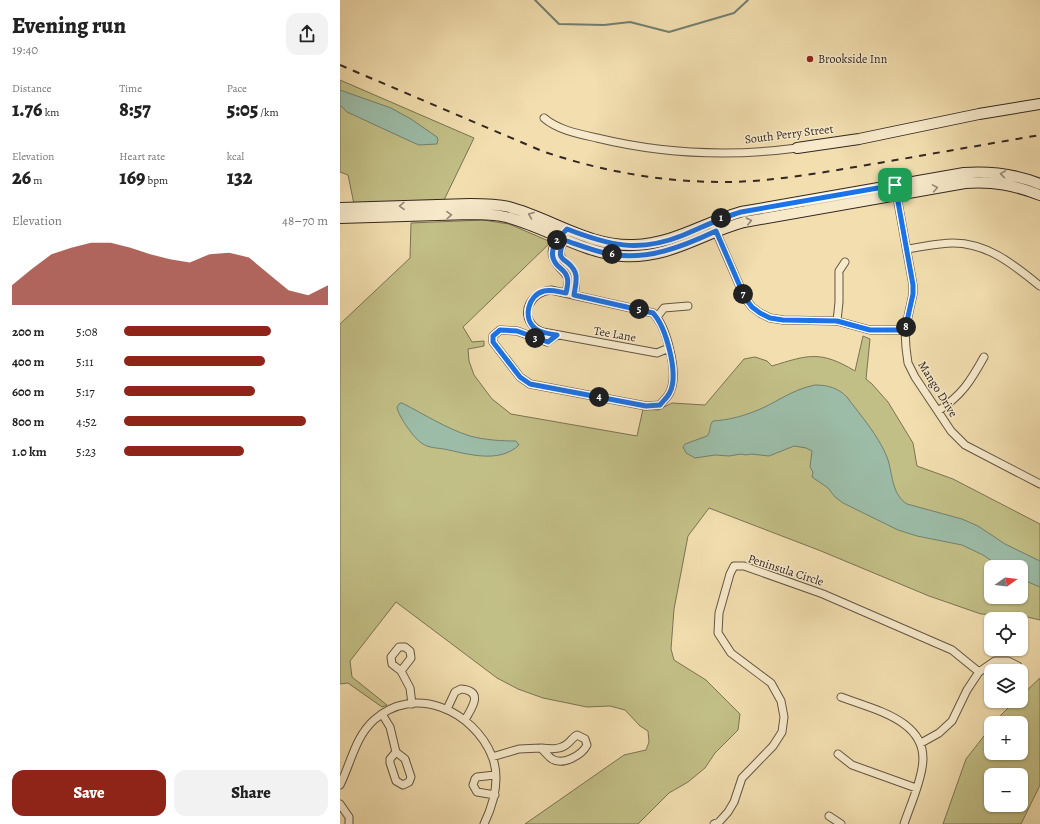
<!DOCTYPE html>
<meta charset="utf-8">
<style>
body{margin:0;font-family:Alegreya,serif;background:#f2f2f2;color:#222;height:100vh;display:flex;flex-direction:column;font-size:15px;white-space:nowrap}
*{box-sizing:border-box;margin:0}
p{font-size:13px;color:#767676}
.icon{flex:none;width:22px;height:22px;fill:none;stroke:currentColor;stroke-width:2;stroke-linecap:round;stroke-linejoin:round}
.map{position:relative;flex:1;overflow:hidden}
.side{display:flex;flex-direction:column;background:#fff;width:340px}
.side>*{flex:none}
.needle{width:26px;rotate:76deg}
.controls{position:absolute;left:644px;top:560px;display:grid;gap:8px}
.controls a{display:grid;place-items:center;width:44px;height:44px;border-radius:8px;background:#fff;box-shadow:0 1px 3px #0004;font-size:20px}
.pin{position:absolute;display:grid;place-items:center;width:34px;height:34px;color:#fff;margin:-17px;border-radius:8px;box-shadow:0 2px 6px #0006}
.km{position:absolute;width:20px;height:20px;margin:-10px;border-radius:50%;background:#222;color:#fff;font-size:11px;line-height:20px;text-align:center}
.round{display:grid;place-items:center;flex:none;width:42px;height:42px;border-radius:12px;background:#f2f2f2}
.head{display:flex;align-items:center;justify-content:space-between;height:68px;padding:0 12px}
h1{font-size:22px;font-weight:800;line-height:30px}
.stats{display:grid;grid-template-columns:repeat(3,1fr);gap:6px;height:68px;padding:4px 12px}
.stats div{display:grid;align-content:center}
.stats b{font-size:20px;font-weight:800}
.stats small{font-size:11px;font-weight:400}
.stats p{font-size:11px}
.chart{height:112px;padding:8px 12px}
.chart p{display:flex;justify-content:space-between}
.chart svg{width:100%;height:72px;margin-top:4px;fill:#8f2418;opacity:.7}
.primary-button{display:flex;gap:8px;margin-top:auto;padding:8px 12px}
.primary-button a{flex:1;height:46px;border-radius:12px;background:#8f2418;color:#fff;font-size:16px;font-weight:800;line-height:46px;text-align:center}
.primary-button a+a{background:#f2f2f2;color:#222}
ul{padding:0 12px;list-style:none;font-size:13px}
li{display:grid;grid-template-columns:64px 48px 1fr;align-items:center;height:30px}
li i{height:10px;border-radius:5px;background:#8f2418}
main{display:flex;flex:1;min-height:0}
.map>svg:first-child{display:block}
.green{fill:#c2bf86;stroke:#7a7354;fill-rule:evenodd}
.water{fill:#9cbca7;stroke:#728071}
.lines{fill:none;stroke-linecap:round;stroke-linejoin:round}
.stream{stroke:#728071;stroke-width:2}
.street-casing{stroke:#635544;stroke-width:9}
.secondary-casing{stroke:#332721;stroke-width:12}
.street{stroke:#f7eacb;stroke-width:7}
.secondary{stroke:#f7eacb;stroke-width:10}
.rail{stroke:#332721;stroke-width:2;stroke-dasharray:7 7;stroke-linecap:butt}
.oneway{stroke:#958876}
.route-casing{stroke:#fff;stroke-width:8}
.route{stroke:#1a73e8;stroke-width:5}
.poi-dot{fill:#8f2418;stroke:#f7eacb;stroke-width:1.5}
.labels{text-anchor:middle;stroke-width:3;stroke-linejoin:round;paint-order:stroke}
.poi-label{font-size:12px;fill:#332721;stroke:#f7eacb;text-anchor:start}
.street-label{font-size:12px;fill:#332721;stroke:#f7eacb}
</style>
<main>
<section class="side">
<div class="head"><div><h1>Evening run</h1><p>19:40</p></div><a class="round"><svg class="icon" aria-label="share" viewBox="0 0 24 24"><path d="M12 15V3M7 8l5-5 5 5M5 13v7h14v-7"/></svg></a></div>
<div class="stats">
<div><p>Distance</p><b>1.76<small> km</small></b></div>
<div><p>Time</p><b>8:57</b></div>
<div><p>Pace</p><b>5:05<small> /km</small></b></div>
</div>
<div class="stats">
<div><p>Elevation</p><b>26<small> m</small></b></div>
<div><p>Heart rate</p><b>169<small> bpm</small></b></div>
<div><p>kcal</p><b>132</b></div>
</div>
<div class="chart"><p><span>Elevation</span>48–70 m</p>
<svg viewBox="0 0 160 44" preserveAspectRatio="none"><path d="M0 44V32L10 22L20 13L30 9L40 6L50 6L60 9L70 13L80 16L90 18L100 13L110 12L120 15L130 25L140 35L150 38L160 32V44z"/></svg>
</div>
<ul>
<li><b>200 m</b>5:08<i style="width:72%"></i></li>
<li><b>400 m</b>5:11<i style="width:69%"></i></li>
<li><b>600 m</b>5:17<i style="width:64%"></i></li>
<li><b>800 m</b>4:52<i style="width:89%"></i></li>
<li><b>1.0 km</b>5:23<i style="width:59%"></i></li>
</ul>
<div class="primary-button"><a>Save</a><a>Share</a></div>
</section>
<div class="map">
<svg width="700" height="824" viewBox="0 0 700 824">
<rect width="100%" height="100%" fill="#f2deaf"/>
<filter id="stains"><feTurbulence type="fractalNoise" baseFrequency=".005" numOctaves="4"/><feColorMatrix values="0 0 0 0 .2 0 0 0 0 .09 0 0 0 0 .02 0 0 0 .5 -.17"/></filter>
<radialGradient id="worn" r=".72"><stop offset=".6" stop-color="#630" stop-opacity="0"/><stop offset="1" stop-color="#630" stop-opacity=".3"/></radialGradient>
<path class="green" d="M0 80 134 138 104 200 14 204 8 175 0 172Z
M143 220 169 224 211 242 123 327 132 342 144 341V346L128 349 129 361 134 375 152 399 171 414 297 436 303 409 318 410 332 403 365 405 404 359 415 357 427 361 432 366C468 355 480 350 515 371L523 336 530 339 526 379 532 384 548 402 573 443 577 466 613 479 700 524V620L683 616 641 614 589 596 481 551 369 508 348 536 334 609 331 649 334 660 366 680 400 714 398 730 375 753 365 768 348 782 329 793 298 824H185L284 755 306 750 309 742 308 731 300 726 285 710 270 706 247 707 203 698 178 689 157 678 56 602 10 661 12 677 47 705 42 707 8 683 0 684V324L70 258 71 223ZM651 567H681V597H651Z
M700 678V785L681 824H603L626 759 651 727V753H681V723H654L662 714 675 701H681V696ZM651 775H681V805H651Z"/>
<path class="water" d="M0 90 51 108 71 119 97 137 98 140 97 144 79 145 72 142 7 112 0 105Z
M475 385C488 385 498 388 507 397 521 416 538 435 547 457 553 473 551 494 567 504L622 519 638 526 665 544 700 561V587L681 579V567H661L643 555 622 545 577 536 558 530 503 503 495 497 488 488 472 477 473 472 470 467 472 451 466 448 454 446 429 456 411 454 406 455 401 454 389 456 375 455 355 458 346 453 343 447 345 444 367 436C371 432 369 425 373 421 387 420 400 417 413 412 435 404 450 390 475 385Z
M60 403H62C84 414 105 428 130 436 145 440 161 441 176 441L179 445C159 464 128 454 104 449 98 448 89 448 83 444 75 440 58 416 57 407Z"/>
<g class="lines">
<path class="stream" d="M195 0 219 24 264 25 290 22 329 32 394 13 408 0"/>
<g class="street-casing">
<path id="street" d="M204 118C218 130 239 134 257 138 323 154 389 157 457 148
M556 191 573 285V294L565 330 566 348 568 363 575 377 611 431 625 445 700 484
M374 227 405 298 412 307 420 313 430 318 443 320 497 321 530 330H565
M221 235C211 247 208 255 220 268 223 271 226 274 228 278 229 282 227 288 226 293
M226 236C224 241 219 249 220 254 221 259 225 262 228 265 238 273 236 283 234 295
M567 249C582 247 598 243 613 243 648 243 674 265 700 286
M317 317 324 308 348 306
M497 321 499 302V271L505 262
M217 335 207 342 177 331 160 330 153 336V342L180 377 190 384 306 406 320 405C323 401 328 397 330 392 339 374 327 327 313 313L211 290C192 292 179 312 194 327 196 329 200 331 203 332L317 353 329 348
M598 411C622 395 630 382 644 357
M61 671 52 664 51 657 59 647H65L70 651 71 658 61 671 70 688 72 704
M501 697C535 710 591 721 582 768 579 787 570 806 564 824
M107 709 115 692 121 689C145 691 131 709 125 720
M42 714 50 727 56 752 50 759V763L56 781 63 785 69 782 71 777 65 759 56 752
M581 743 599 733 612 721 627 690 639 672 655 661H668L678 666
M498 754 512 765 576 788
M152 757 179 749 201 748C204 751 208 756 212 759 223 766 242 755 247 745L245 739 237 735C233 737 231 741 227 744 220 750 210 749 201 748
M0 785C11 763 15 737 34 720 74 684 133 710 152 756 161 779 154 803 144 824
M155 795 137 792 133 785 135 779 137 777 155 775
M0 804 9 817V824
M489 816 501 824
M374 824 379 822 388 812 394 802 402 778 433 746 442 732 444 717 441 701 431 683 391 653 378 633 379 613 390 574 394 566H404L483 594 612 650 639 672"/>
</g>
<g class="secondary-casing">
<path id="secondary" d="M457 148 519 139 639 114 700 104
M0 208 130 204C143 204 156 204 169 207 211 218 249 247 294 245 333 244 365 222 401 212L624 173C651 171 675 174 700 184
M0 218 130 214C142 214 154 214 166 217 206 227 240 252 282 256 330 259 360 234 404 222L625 183C654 181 674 185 700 195"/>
</g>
<use href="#street" class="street"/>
<use href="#secondary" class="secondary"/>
<path class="rail" d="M0 65 202 151C260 171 321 182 383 182 431 182 479 173 527 165 585 155 642 145 700 135"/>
</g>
<defs><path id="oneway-chevron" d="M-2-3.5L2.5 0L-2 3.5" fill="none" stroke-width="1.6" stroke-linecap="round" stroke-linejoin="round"/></defs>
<g class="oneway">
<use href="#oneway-chevron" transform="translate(663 174) rotate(-171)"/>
<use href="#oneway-chevron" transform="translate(595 188) rotate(-10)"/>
<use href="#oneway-chevron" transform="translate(62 206) rotate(179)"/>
<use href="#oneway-chevron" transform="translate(109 215) rotate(-3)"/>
<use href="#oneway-chevron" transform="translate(191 215) rotate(-158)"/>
<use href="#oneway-chevron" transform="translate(409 221) rotate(-12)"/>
</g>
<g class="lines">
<g class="route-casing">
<path id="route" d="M555 185 573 285V294L565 330H530L497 321 443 320 430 318 420 313 412 307 405 298 376 231C342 247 307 261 269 254 254 251 239 245 224 240 214 265 227 255 235 272 238 279 235 287 234 295L313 313C326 327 339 374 330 392 328 397 323 401 320 405L306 406 190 384 180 377 153 342V336L160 330 177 331 208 342 217 335C210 334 202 333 196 329 182 319 188 295 204 291 211 289 219 292 226 293 227 288 229 282 227 277 226 272 221 269 217 265 206 252 217 239 227 229 268 245 298 253 341 236 361 228 380 218 401 212Z"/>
</g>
<use href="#route" class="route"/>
</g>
<circle class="poi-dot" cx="470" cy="59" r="4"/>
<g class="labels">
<g class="poi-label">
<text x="478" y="63">Brookside Inn</text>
</g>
<g class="street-label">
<text transform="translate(449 134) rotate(-7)" y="4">South Perry Street</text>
<text transform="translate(275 334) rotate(10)" y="4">Tee Lane</text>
<text transform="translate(598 389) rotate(58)" y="4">Mango Drive</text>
<text transform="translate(446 570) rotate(18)" y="4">Peninsula Circle</text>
</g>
</g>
<rect width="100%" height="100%" filter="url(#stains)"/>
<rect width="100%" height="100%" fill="url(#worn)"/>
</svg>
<div class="controls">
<a><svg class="needle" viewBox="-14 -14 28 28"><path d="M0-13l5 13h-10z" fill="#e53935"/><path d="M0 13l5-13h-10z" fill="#767676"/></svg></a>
<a><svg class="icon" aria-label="locate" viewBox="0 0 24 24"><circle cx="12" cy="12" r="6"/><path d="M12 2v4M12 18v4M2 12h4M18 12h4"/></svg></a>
<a><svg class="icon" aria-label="layers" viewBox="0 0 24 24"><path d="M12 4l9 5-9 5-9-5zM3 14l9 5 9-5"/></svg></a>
<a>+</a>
<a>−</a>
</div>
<div class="pin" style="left:555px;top:185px;background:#1e9e55"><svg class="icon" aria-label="arrive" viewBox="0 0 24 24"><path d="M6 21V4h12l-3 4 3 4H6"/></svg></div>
<b class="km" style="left:381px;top:218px">1</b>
<b class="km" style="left:217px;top:240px">2</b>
<b class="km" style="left:195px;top:338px">3</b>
<b class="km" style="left:259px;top:397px">4</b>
<b class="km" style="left:299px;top:309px">5</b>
<b class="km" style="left:272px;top:254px">6</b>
<b class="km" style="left:403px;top:294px">7</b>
<b class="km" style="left:566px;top:327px">8</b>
</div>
</main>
